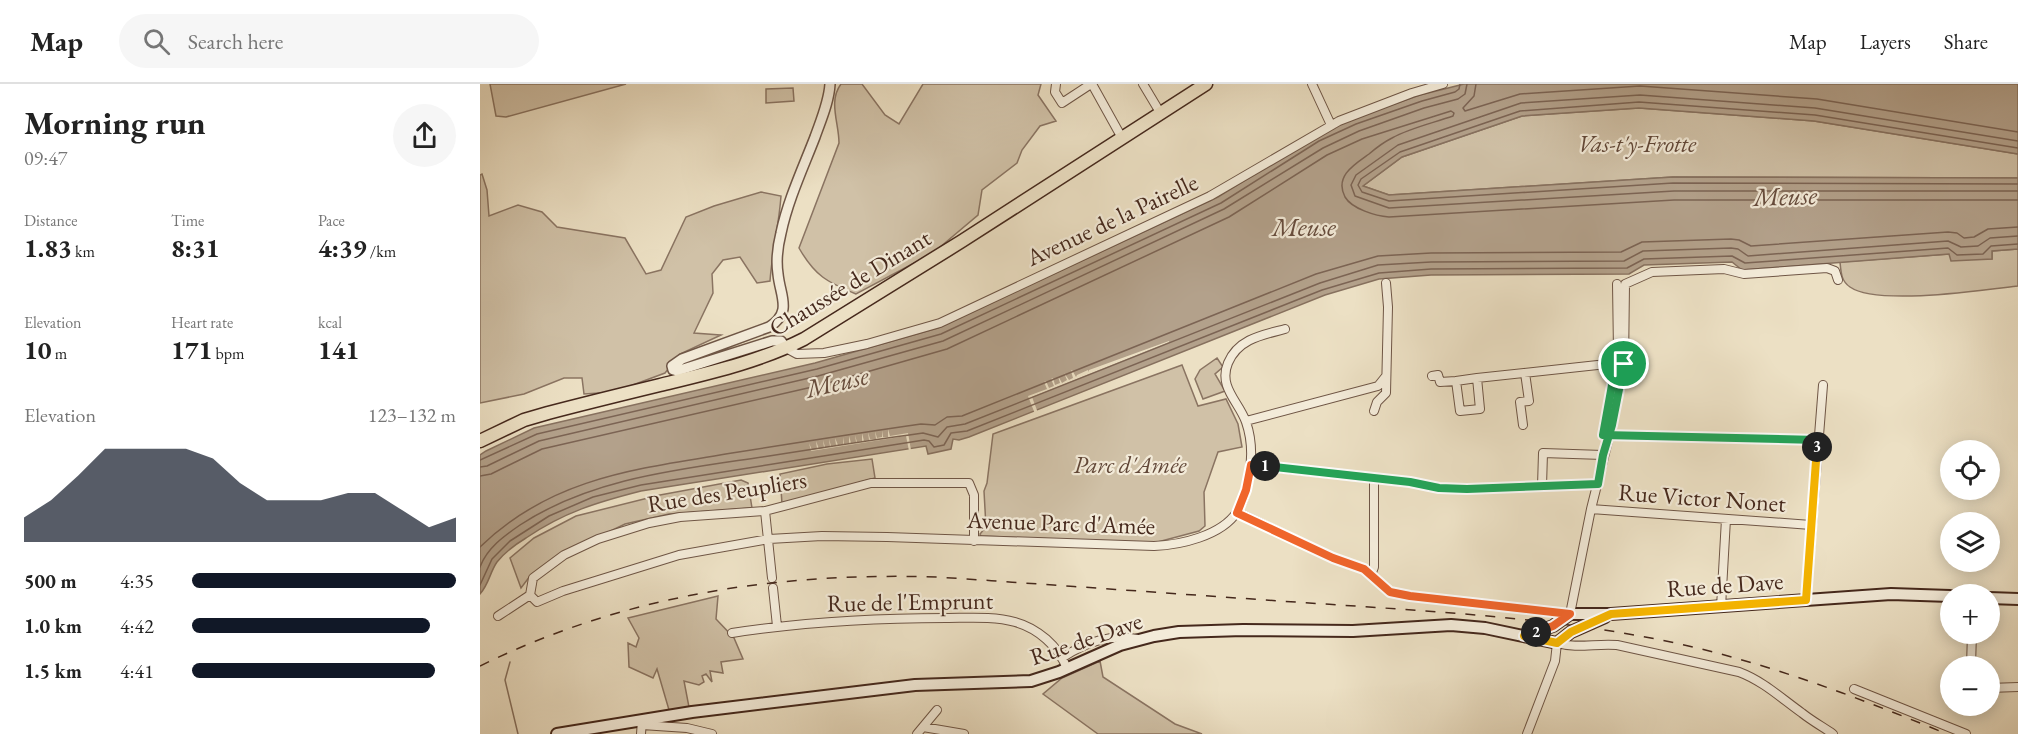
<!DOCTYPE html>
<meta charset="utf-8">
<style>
body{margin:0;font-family:"EB Garamond",serif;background:#f6f6f6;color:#222;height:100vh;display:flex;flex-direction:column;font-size:22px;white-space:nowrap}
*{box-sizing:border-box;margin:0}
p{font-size:20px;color:#767676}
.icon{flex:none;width:33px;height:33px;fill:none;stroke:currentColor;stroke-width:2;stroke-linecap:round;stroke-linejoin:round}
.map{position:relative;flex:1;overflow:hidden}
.side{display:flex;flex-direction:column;background:#fff;width:480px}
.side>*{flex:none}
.tools{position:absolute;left:1460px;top:356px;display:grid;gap:12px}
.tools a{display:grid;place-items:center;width:60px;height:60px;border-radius:50%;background:#fff;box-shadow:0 3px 15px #0003;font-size:30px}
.pin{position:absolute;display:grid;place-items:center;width:51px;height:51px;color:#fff;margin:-26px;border:3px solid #fff;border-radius:50%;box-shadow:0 2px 6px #0007}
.km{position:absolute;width:30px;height:30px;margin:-15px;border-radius:50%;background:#222;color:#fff;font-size:16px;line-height:30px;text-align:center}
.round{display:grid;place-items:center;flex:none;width:63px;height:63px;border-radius:32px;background:#f6f6f6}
.summary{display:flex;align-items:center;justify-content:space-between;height:102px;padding:0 24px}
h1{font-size:33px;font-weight:700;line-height:45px}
.metrics{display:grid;grid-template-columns:repeat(3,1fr);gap:9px;height:102px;padding:6px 24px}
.metrics div{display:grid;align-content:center}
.metrics b{font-size:26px;font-weight:700}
.metrics small{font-size:16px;font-weight:400}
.metrics p{font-size:16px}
.chart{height:168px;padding:12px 24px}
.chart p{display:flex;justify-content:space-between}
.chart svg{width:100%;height:108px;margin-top:6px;fill:#111827;opacity:.7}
ul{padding:0 24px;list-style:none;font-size:20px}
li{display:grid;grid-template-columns:96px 72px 1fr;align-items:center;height:45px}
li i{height:15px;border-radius:8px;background:#111827}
header{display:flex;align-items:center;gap:36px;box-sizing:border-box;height:84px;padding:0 30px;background:#fff;border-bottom:2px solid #e0e0e0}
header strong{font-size:28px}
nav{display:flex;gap:33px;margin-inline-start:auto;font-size:21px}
.search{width:420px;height:54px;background:#f6f6f6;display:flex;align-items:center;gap:15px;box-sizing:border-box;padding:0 21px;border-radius:33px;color:#767676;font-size:22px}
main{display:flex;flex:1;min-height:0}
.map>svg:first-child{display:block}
.green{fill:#d0c1a7;stroke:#8a7462;stroke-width:1.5}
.water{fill:#b3a18b;stroke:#87715f;stroke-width:1.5}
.pier{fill:#ece0c4}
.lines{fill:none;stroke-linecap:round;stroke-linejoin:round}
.shore{stroke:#7c6454;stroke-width:1.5}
.stream{stroke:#87715f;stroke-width:1.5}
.minor-casing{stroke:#6f5646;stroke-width:10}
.tertiary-casing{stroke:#6f5646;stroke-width:12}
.secondary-casing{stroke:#45281c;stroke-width:14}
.primary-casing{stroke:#45281c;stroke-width:15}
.minor{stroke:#f3ebd9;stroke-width:8}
.tertiary{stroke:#f3ebd9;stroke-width:9}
.secondary{stroke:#f3ebd9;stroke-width:10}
.primary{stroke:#ece0c4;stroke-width:12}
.rail{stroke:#45281c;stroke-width:1.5;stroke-dasharray:10 10;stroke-linecap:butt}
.split-1-casing{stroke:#fff;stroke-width:12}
.split-2-casing{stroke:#fff;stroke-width:12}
.split-3-casing{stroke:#fff;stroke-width:12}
.split-4-casing{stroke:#fff;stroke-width:12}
.split-1{stroke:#22a559;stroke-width:8}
.split-2{stroke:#f0652b;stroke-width:8}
.split-3{stroke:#f5b400;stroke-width:8}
.split-4{stroke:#22a559;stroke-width:8}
.labels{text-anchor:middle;stroke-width:4.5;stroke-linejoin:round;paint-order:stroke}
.park-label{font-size:24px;font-style:italic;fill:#614738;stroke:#f3ebd9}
.street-label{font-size:24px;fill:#45281c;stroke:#f3ebd9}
.water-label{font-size:26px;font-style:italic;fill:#664c3d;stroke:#f3ebd9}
</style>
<header>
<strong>Map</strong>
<div class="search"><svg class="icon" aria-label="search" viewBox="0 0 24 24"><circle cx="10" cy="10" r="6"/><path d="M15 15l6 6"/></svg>Search here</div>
<nav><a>Map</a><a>Layers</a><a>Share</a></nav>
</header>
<main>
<section class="side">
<div class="summary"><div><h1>Morning run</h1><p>09:47</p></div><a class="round"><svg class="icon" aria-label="share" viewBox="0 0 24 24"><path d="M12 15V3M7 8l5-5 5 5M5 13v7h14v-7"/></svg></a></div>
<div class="metrics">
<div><p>Distance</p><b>1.83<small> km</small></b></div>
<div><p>Time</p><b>8:31</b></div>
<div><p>Pace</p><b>4:39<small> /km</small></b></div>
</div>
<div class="metrics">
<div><p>Elevation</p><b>10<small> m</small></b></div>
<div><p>Heart rate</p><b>171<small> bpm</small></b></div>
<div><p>kcal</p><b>141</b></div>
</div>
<div class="chart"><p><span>Elevation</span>123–132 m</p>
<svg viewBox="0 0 160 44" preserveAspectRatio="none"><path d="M0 44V34L10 27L20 17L30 6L40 6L50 6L60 6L70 10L80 20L90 27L100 27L110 27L120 24L130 24L140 31L150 38L160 34V44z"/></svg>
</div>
<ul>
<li><b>500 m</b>4:35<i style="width:100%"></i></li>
<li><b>1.0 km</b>4:42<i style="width:90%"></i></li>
<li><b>1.5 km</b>4:41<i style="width:92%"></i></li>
</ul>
</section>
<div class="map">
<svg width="1538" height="650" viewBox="0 0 1538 650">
<rect width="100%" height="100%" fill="#ece0c4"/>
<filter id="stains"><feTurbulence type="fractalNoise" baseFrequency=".00333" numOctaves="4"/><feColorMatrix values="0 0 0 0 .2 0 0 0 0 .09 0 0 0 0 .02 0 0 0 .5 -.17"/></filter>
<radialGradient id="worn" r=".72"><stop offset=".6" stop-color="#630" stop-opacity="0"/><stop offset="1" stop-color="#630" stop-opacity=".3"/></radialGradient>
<path class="green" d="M10 0H146L26 33 16 32Z
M361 0H382L405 31 419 40 443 0H561L558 11 576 37 560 42 542 66 537 79 502 106 498 131 453 169 376 210C347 198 335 192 319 164L359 59C359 39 348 17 361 0Z
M313 4 314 17 286 19V5Z
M1159 24 1334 37 1538 70V94L1193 93 909 111 883 102 922 73 1042 32Z
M2 90 7 106 9 132 38 121 62 128 77 143 145 154 166 190 181 186 206 133 234 122 281 108 301 112C299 141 292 168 290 197L277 199 260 173 243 176 232 190 233 209 214 249 241 251 200 270 185 289 134 308 104 310 102 294H84L44 310 0 319V91Z
M1538 165V202C1504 206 1397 222 1370 203 1361 197 1361 188 1360 178L1470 170 1512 175V167Z
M737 274 743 283 735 290 745 307 723 315 715 295 720 286Z
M702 281 718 322 746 315 758 340 762 363 738 368 724 408 725 442 719 447 674 459 501 452 500 450 506 443 504 407 507 399 513 350Z
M392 375 395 394 302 420 300 390 347 380Z
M261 396 268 399 272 424 189 430 145 440 81 471 50 492 41 504 30 474 54 454 96 432 180 411Z
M238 512 236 535 254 554 263 575 241 578 243 589 230 587 232 598 226 590 222 592 224 598 219 601 204 597 209 623 189 626 177 585 173 594 149 583 148 559 156 563 159 554 148 534Z
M620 577 623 593 695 640 722 650H618L563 610 582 594Z"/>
<path class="water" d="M984 0H1538V70L1334 37 1159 24 1042 32 922 73 883 102 909 111 1193 93 1538 94V165L1512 167V175L1471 177 1469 170 1262 186 1252 178 1164 181 1149 190 951 191 899 195 845 211 489 353 479 356 473 355 471 365 448 370 446 362 161 407C118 418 84 428 46 454 36 460 25 468 17 478 10 488 9 500 0 510V371L6 367 54 344 335 279 458 244 738 113 836 52 874 34 940 11Z"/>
<path class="pier" d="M689 257V258L552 313 558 329 555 330 548 312 567 305 564 298 566 297 569 304 574 302 571 295 573 294 575 301 580 299 578 292 582 299 587 296 584 289 589 296 593 294 591 287 592 286 596 293 597 291 608 286 609 288V286Z
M408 345 410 352 428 349 431 366 429 367 426 352 331 367 329 359 332 366 337 365 336 357 339 365 344 364 343 356 345 363H350L349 355 351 362 356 361 355 354 358 361 363 360V353L364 360 369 359V352L371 359 376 358 375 351 377 358 382 357V349L384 357 389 356 388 348 390 355H396L395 347 397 354 402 353V346L403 353H408Z"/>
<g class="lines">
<path class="shore" d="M996 0 994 12 983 24 985 27 1040 10 1160 2 1337 15 1538 48
M1538 57 1335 24 1160 11 1041 19 918 61 876 91 871 101 875 112 909 124 1194 107H1538
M1538 64 1335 31 1159 18 1040 27 920 68 881 95 878 101 882 108 909 117 1193 99 1538 100
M0 376 57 350 337 285 461 250 741 119 839 57 876 40 942 17 975 8 979 5 980 0
M0 383 7 382 59 357 338 292 463 257 744 125 843 64 879 47 944 24 978 15 985 10 987 0
M0 392 11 390 62 365 341 301 467 265 749 133 847 71 882 55 971 27 974 29 973 32C953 39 930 44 912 54 904 58 896 64 889 70 875 80 854 92 865 113 872 125 896 132 909 133L1194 116H1538
M0 463C72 393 157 385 252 369 315 359 378 349 441 340L455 341 467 333 482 332 836 190 898 172 951 169 1141 168 1162 158 1251 155 1259 156 1271 162 1468 148 1477 149 1484 154 1494 153 1508 145 1538 143
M0 483C7 464 24 452 40 441 113 393 204 385 289 372 340 364 391 356 443 349L458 353 467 343 485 340 840 199 898 181 951 178 1144 177 1163 167 1251 164 1258 165 1268 172 1468 157 1481 163 1498 162 1510 154 1538 152
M0 501 12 475 30 457 69 432 113 413 161 401 444 356 449 357 454 363 464 361 471 349 487 347 842 206 899 189 951 185 1147 184 1164 175 1252 172 1265 179 1468 164 1477 171 1503 170 1511 162 1538 160"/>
<path class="stream" d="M30 578 25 596 38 650"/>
<g class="minor-casing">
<path id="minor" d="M576 0 575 8 582 19 611 0
M612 0 642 54
M663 0 681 30
M832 0 851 41
M1137 200 1138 267 1123 351 1337 356
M306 264 317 270 344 269 387 260 460 239 730 112 859 37 932 9 963 0
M952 292 958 291 960 298 976 297
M997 294 1000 325 980 327 976 297 997 294 1136 279H1139
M894 327 897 318 906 309 908 223 906 199
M766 337 898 302 906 292
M1043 341 1040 318 1049 317 1045 289
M771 381 930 398 959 404 987 405 1118 400
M1062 402 1063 369 1123 371
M1111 425 1331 441
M285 427 292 494
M757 428 853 474 884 485 910 508 930 512 1090 530 1111 425 1132 341 1144 280 1145 200 1172 188 1244 185 1264 190 1347 184 1355 187 1358 196
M891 491 894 483V394
M293 504 297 542
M50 511 57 518 83 507 199 471 289 455 342 452 407 453 674 462C700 461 741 452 757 428 763 418 767 404 769 393 772 376 772 355 766 338 759 318 738 303 748 279 758 255 782 251 805 245
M50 511 53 494 84 471 118 455 169 439 200 433 285 427 391 399H489L494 411V457
M1326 516 1343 301
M1241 523 1246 435
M18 532 50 511
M252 549C324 538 394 534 466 534 488 534 514 532 535 538 557 544 579 562 587 585
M583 573C607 558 629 550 658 555
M1491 582 1492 549
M1509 604 1538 603
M1374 605 1486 650
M162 641 207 644 232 650
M443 643 484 650
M161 650 162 636
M437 650 457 626
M1047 650 1075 577 1077 559C1097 565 1117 559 1137 561L1259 588C1283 597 1301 614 1322 629 1332 637 1343 643 1353 650"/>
</g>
<g class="tertiary-casing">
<path id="tertiary" d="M306 264 301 257H292L197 287 193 286 192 282 202 275 289 243C313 228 300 212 298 190 296 177 298 161 301 149 308 116 323 84 335 53 341 36 349 18 350 0"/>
</g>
<g class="secondary-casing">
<path id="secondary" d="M1509 514 1538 515
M1047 551 1073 542 1090 530H1131L1411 510 1470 512
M1077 559 1091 548 1125 533
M77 650 212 628 435 601 551 597 579 588 640 561 674 552 699 548 763 546 873 547 971 541 1005 544 1077 559"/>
</g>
<g class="primary-casing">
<path id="primary" d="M0 357 44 336 68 329C106 319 143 310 180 301 229 289 279 278 324 255L482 157 726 0"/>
</g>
<use href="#minor" class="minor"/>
<use href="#tertiary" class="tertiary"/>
<use href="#secondary" class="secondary"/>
<use href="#primary" class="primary"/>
<path class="rail" d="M0 582C144 511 298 488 457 493 591 502 725 512 859 521 978 529 1097 536 1213 563 1301 584 1384 616 1467 650"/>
</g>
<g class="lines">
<g class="split-1-casing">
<path id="split-1" d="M785 382 930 398 959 404 987 405 1118 400 1123 371 1132 341 1144 280"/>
</g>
<g class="split-2-casing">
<path id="split-2" d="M785 382 771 381 766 406 757 429 853 474 884 485 910 508 930 512 1090 530 1073 542 1056 548"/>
</g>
<g class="split-3-casing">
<path id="split-3" d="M1056 548 1044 552 1077 559 1091 548 1131 530 1326 516 1337 363"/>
</g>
<g class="split-4-casing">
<path id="split-4" d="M1144 280 1136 279 1123 351 1338 356 1337 363"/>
</g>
<use href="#split-1" class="split-1"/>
<use href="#split-2" class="split-2"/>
<use href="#split-3" class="split-3"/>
<use href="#split-4" class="split-4"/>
</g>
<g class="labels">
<g class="park-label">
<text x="1157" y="68">Vas-t'y-Frotte</text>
<text x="650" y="389">Parc d'Amée</text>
</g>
<g class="street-label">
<text transform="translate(632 136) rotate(-25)" y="8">Avenue de la Pairelle</text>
<text transform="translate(370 199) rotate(-31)" y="8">Chaussée de Dinant</text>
<text transform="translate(247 408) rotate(-9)" y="8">Rue des Peupliers</text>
<text transform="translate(1222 414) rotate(4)" y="8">Rue Victor Nonet</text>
<text transform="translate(581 439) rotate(2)" y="8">Avenue Parc d'Amée</text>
<text transform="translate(1245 501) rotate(-4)" y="8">Rue de Dave</text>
<text transform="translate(430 518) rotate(-1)" y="8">Rue de l'Emprunt</text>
<text transform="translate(606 555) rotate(-19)" y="8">Rue de Dave</text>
</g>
<g class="water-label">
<text transform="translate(1305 112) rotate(-2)" y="9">Meuse</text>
<text x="824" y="152">Meuse</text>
<text transform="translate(357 298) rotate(-13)" y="9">Meuse</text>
</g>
</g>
<rect width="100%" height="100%" filter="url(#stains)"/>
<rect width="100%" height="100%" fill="url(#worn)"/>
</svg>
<div class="tools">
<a><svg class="icon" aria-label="locate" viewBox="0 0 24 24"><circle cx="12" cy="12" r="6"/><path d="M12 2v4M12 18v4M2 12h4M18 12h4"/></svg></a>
<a><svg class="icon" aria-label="layers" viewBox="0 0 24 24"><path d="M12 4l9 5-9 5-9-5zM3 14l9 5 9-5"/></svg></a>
<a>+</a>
<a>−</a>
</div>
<div class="pin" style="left:1144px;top:280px;background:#1e9e55"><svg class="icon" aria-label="arrive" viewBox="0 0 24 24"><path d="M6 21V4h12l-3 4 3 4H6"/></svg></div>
<b class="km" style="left:785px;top:382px">1</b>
<b class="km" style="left:1056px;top:548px">2</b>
<b class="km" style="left:1337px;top:363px">3</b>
</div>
</main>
